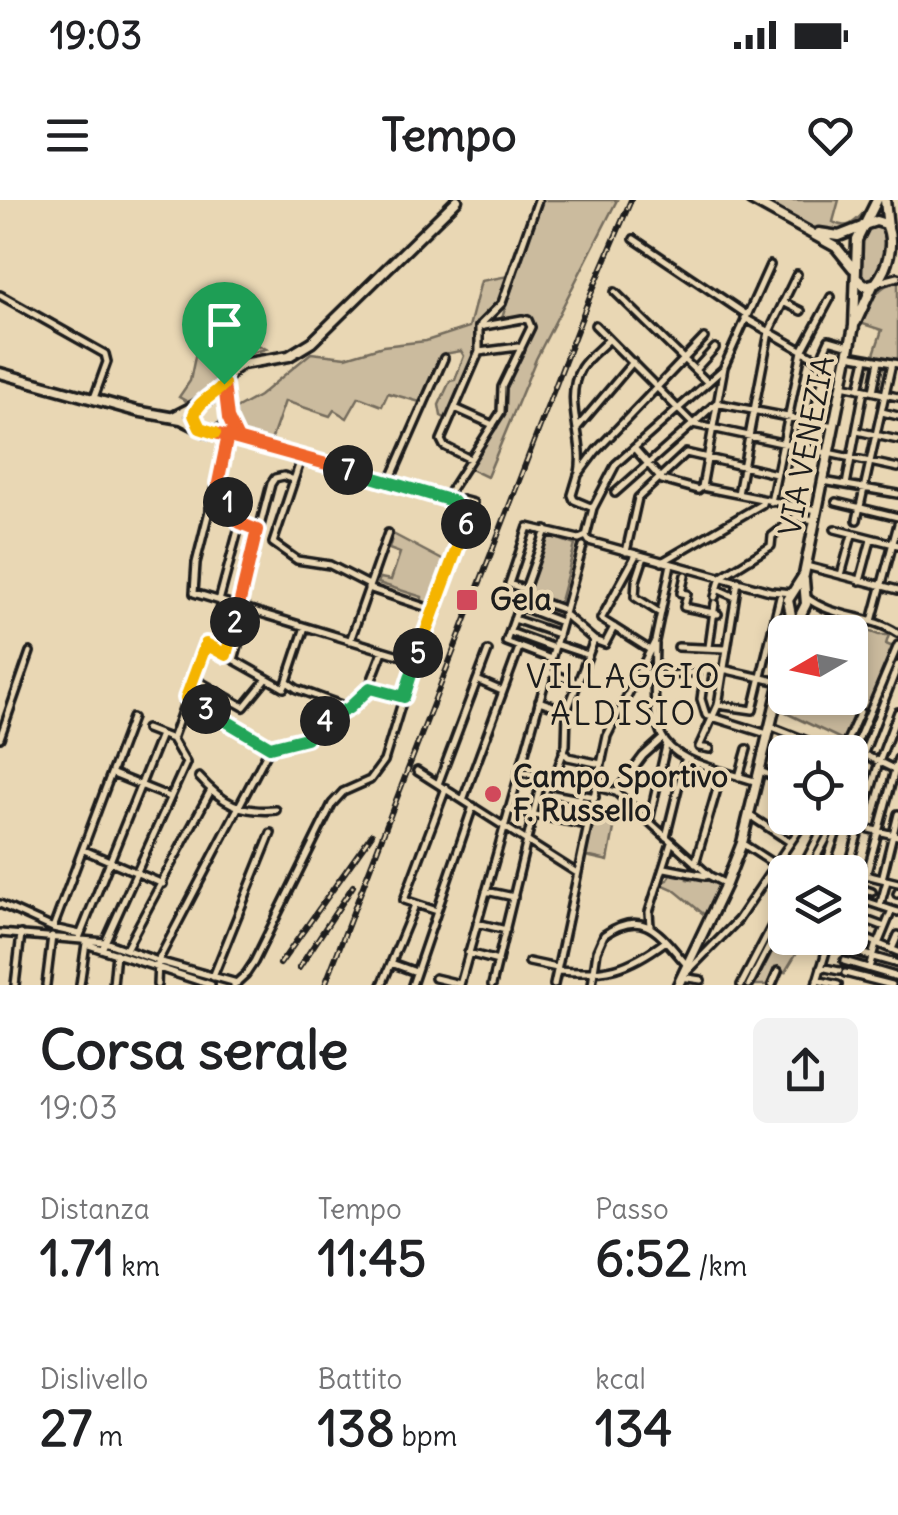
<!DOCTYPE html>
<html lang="it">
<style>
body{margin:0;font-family:Delius,sans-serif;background:#f2f2f2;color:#202124;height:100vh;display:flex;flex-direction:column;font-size:38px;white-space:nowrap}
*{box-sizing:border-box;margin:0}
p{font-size:32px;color:#757577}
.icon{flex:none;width:55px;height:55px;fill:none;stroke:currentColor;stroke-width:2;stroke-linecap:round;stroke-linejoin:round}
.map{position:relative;height:785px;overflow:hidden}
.side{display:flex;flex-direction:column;background:#fff;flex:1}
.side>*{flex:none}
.needle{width:65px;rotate:261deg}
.buttons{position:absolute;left:768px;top:415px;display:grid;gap:20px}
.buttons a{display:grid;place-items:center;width:100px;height:100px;border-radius:15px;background:#fff;box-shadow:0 5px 15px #0003;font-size:50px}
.pin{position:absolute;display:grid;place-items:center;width:85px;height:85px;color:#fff;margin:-102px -42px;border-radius:50% 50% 50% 0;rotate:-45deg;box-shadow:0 0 10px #0007}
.pin .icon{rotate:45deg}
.km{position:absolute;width:50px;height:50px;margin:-25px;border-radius:50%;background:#222;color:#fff;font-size:28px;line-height:50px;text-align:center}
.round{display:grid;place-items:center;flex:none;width:105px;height:105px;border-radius:15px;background:#f2f2f2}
.headline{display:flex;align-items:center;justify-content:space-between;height:170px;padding:0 40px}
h1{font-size:55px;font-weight:800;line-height:75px}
.metrics{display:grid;grid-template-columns:repeat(3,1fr);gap:15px;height:170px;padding:10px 40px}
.metrics div{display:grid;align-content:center}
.metrics b{font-size:50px;font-weight:800}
.metrics small{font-size:28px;font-weight:400}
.metrics p{font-size:28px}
.status{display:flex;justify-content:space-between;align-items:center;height:70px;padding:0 50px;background:#fff;direction:ltr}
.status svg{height:28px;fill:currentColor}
header{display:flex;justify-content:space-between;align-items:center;height:130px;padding:0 40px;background:#fff;font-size:45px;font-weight:800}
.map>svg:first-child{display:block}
.green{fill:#cbbb9e;stroke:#746c5d;stroke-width:2.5}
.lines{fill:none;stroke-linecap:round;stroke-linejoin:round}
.minor-casing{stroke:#1c1c1c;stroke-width:12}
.major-casing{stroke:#1c1c1c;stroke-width:15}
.minor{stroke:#e9d7b4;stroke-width:5}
.major{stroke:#e9d7b4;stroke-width:8}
.rail-casing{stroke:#1c1c1c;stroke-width:6}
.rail{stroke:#e9d7b4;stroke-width:2.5;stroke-dasharray:8;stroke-linecap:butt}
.split-1-casing{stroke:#fff;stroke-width:20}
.split-2-casing{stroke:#fff;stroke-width:20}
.split-3-casing{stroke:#fff;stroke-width:20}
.split-4-casing{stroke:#fff;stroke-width:20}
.split-5-casing{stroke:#fff;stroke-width:20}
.split-6-casing{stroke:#fff;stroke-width:20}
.split-7-casing{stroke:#fff;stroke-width:20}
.split-8-casing{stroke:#fff;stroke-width:20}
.split-9-casing{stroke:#fff;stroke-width:20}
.split-1{stroke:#f0652b;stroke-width:12}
.split-2{stroke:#f0652b;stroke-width:12}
.split-3{stroke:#f5b400;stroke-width:12}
.split-4{stroke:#22a559;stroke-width:12}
.split-5{stroke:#22a559;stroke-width:12}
.split-6{stroke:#f5b400;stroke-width:12}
.split-7{stroke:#22a559;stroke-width:12}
.split-8{stroke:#f0652b;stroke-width:12}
.split-9{stroke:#f5b400;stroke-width:12}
.poi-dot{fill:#d1495b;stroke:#e9d7b4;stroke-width:4}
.labels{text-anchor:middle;stroke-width:8;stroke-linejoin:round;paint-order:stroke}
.street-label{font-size:30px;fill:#1c1c1c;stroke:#e9d7b4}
.poi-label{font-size:30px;font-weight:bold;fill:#1c1c1c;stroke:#e9d7b4;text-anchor:start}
.neighbourhood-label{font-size:32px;letter-spacing:2.5px;fill:#1c1c1c;stroke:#e9d7b4}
</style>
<div class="status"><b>19:03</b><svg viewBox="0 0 49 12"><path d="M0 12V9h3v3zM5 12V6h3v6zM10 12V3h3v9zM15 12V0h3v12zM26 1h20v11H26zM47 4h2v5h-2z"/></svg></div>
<header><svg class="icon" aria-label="menu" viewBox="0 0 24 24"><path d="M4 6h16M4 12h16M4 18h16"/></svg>Tempo<svg class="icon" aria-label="heart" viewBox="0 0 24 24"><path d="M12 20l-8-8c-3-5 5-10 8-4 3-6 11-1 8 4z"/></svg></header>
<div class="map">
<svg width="898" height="785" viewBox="0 0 898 785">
<rect width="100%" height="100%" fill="#e9d7b4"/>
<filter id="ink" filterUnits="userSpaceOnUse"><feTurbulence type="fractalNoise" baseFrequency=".01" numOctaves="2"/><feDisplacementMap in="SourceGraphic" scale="20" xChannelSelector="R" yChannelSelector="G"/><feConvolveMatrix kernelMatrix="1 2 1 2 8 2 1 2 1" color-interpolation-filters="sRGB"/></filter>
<g filter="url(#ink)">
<path class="green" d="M541 0H617L536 159 487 277 466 267 501 216 505 206 504 185 532 133 534 125 524 117 501 121Z
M760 0H839L833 22C851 33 859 16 871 5L857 26C818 40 793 18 760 0Z
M877 24 885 30V58L873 81 867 82 858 75C859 56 855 30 877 24Z
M508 76 501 100 477 130 473 156 447 219 441 216 439 205 450 181 455 180 464 156 461 151 444 154 420 202 388 193 382 206 359 197 347 218 334 210 330 216 285 201 270 244 237 232 233 228 234 210 259 196 311 153 346 157 383 146 426 141 469 127 481 81Z
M898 81V157L895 161 873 157 882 130 860 123C870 104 875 86 898 81Z
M204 113 220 126 266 149 236 157 226 164 210 189 188 202 179 197 190 181Z
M393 334 448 363 431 405 422 401V397L378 383 380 378 391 380 400 353 389 349Z
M548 335 575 345 559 405 528 394Z
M827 416 879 435H889L886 444 893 447 864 513 857 511 843 540 786 513 792 498H850V432H820Z
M595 608 617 612 608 661 586 656Z
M671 672 688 674 687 679 692 680 694 676 721 685 706 716 673 689 659 683 668 680Z
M785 726V738H805L803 742 785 772 775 767 767 785H755Z"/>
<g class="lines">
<g class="minor-casing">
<path id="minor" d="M634 39 747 115
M879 82 898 77
M615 92 707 182
M0 95 105 154 107 162 94 198
M783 102 801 111
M745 118 819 160
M481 124 502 103 538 0
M595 125 693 224 615 293
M479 152 518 147 521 149
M848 155 898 164
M695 170 715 148
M842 185 898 197
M859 189 866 159
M873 191 879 161
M455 208 493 225
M882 212 898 216
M834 226 716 203 693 224 898 268
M577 228 633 162
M857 231 898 240
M214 233 237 237 457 304 462 300 473 303
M228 235 196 363 194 393 415 460
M634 248 662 280 698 290 702 287 817 310
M302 256 273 343 297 360 330 365 369 385
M470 259 444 246 441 240 479 152V127
M794 268C804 223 809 181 829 140L850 146
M579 273C586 240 562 200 581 168 588 157 601 148 609 139
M823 281 898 294
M218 283 228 293C229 314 239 322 257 330
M389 283 444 158
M846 285 864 190
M702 287 724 167 770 65
M738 294 769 132 797 74
M445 299 501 212 502 187 531 127 528 120 522 119 479 127
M771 302 802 151 831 97
M836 302 898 317
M593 308 574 300 572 295 578 275 596 251 704 138
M857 320 892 163
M835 329 898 345
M546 330 506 442 551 459
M586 336 593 308 616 264 723 169
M626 352 638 298 686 253 776 274
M636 355 601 419 650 450
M644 357 636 381 635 397 660 413
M662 362 762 304 763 300
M806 366 898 390
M685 375 681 393 687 394 684 407 718 414
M841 375 852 335
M860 381 871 340
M368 388 434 410
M524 389 509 384 528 327 579 339 586 336 589 341 770 391 793 393
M717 389 735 397
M522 395 565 410
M715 397 721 377 771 346 772 336 796 317 815 320
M806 397C832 418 870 415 897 433
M219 401 240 323
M519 406 561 422
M564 414 594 440 605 444 614 427
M514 419 558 434
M216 420 223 402
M872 421 898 324
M510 432 554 448
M350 441 388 333
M555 444 588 455
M655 444C652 553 653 552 758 582
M678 447 726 449
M709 447 715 403
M226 455 271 284 275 278 284 276 294 280
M234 460 248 410
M705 470 701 499 706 515 767 534
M547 472 578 483
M654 477 723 469 779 482
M193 478 244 507 266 480
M477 480 502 491
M287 481 305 427
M370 488 404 497
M186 498 270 547
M539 501 567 511
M718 505 753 510 780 397
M772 527 835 552
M146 529 172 539 206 444 284 488 287 482 297 489 349 508
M0 538 30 452
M710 549 699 547 718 505 738 381
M563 551 568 557 601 564
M842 552 860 512
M865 555 898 571
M850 559 898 445
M557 570 597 581
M417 571 577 673
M519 571 552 580 555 576 566 545 567 511 594 440
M760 571 785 581
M113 574 170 597
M199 577C222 603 241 613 276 610
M739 577 747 549
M438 584 488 451
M597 587 616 592 710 676 726 684
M850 589 898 465
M616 592 643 556 663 538
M553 594 579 599
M463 600 519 448
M508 610 588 625
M749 615 790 642
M842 618 825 665 898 683
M575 621 580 594 595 597
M649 621 666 546
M840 622 898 636
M666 637 685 560
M743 644 774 664
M84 650 163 684
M695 664 722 572
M665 668 706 676
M800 672 828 618
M808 672 838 618
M847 672 879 562 898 512
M866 676 898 559
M882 679 898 614
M858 687 872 692
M486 691 514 697
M897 694 898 692
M850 696 898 712
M0 704 53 728 80 734
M880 706 887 681
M437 711 404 700 446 588
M850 714 885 727
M477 723 506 730
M650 726 649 712 671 643
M53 728 132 518
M850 732 898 752
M0 733 105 742 158 761 237 783
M79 738 160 537
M810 738 840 747
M86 744 211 785
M878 744 892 710
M103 747 186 563 172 539
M126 749 211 590
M846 749 898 764
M892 749 898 735
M468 753 498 761
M844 761 898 777
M529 762 557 768
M391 763 416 772
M821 767 839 771
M869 768 876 743
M558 771C606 775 627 770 666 741
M687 772 738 720 807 618
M845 773 892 785
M213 777 271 633
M681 777 701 780
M435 778 460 784
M817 780 838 785
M15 785 21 734
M46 785 52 736
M80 785 86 743
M113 785 116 753
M157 785 158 761 270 547 306 538 318 524 366 495 383 451
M234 785 246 774 254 762 332 604 343 592 370 580 384 561 415 460 466 327 464 312 457 304
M382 785 415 705
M412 785 473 606
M460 785 583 346
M492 785 542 578
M554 785 607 536 655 441 671 364
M592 785 597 751 604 735C645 706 661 736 687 765
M741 785 785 701
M749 785 785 716
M772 785 778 771
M816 785 830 738"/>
</g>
<g class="major-casing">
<path id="major" d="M751 0 836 47 853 68
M885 0 888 28
M819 33 839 36 862 27
M856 78 865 86 876 83C888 67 895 43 886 24L876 21 864 25
M856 122 873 85
M0 173 136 211 181 219 209 233 224 228 229 214 223 185
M173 217 214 196 234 169 242 164 289 156 312 142 457 0
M793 426 788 400 804 375 854 126 857 40 877 0
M792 432 806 404 804 380
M678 785 726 684 742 643 785 464"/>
</g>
<use href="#minor" class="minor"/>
<use href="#major" class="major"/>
<g class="rail-casing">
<path id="rail" d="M280 764 372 634
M299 768 353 686
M325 785 590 96 631 0"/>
</g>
<use href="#rail" class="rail"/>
</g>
</g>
<g class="lines" filter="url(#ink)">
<g class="split-1-casing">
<path id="split-1" d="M224 184 228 218 237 237 228 235 218 283 228 293V302"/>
</g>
<g class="split-2-casing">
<path id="split-2" d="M228 302 240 323 257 330 235 422"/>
</g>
<g class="split-3-casing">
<path id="split-3" d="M206 509 186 498 206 444 226 455 235 422"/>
</g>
<g class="split-4-casing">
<path id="split-4" d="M206 509 270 547 306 538 325 521"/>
</g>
<g class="split-5-casing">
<path id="split-5" d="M325 521 349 508 370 488 404 497 418 453"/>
</g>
<g class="split-6-casing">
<path id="split-6" d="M418 453 466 324"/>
</g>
<g class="split-7-casing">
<path id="split-7" d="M348 270 452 301 464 312 466 324"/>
</g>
<g class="split-8-casing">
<path id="split-8" d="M215 233 348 270"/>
</g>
<g class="split-9-casing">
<path id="split-9" d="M215 233 200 228 194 215C199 200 214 196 224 184"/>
</g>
<use href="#split-1" class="split-1"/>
<use href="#split-2" class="split-2"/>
<use href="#split-3" class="split-3"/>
<use href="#split-4" class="split-4"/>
<use href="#split-5" class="split-5"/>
<use href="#split-6" class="split-6"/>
<use href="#split-7" class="split-7"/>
<use href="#split-8" class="split-8"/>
<use href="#split-9" class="split-9"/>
</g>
<g class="poi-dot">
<rect x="455" y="388" width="24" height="24" rx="5"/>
<circle cx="493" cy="594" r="10"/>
</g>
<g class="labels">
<g class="street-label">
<text transform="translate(807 246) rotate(-79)" y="10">VIA VENEZIA</text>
</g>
<g class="poi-label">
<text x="490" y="410">Gela</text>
<text x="513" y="587">Campo Sportivo<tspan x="513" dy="34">F. Russello</tspan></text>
</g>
<g class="neighbourhood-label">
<text x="624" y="488">VILLAGGIO<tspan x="624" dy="37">ALDISIO</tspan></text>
</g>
</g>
</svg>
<div class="buttons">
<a><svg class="needle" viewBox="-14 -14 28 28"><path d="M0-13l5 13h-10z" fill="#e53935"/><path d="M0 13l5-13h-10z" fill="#757577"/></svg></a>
<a><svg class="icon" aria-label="locate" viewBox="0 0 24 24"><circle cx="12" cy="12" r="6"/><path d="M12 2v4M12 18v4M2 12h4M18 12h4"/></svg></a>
<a><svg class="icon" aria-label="layers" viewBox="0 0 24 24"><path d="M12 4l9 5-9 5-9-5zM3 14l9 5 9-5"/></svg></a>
</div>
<div class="pin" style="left:224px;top:184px;background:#1e9e55"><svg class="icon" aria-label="arrive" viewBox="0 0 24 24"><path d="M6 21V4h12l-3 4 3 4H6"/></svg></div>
<b class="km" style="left:228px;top:302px">1</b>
<b class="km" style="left:235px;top:422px">2</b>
<b class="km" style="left:206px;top:509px">3</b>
<b class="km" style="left:325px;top:521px">4</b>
<b class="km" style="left:418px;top:453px">5</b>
<b class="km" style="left:466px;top:324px">6</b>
<b class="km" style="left:348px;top:270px">7</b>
</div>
<section class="side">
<div class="headline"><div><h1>Corsa serale</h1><p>19:03</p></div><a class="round"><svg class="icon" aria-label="share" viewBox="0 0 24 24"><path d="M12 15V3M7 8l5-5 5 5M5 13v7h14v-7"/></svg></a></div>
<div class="metrics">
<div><p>Distanza</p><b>1.71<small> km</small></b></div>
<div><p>Tempo</p><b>11:45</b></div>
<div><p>Passo</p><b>6:52<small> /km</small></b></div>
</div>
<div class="metrics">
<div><p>Dislivello</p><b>27<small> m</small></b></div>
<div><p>Battito</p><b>138<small> bpm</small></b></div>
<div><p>kcal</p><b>134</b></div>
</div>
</section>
